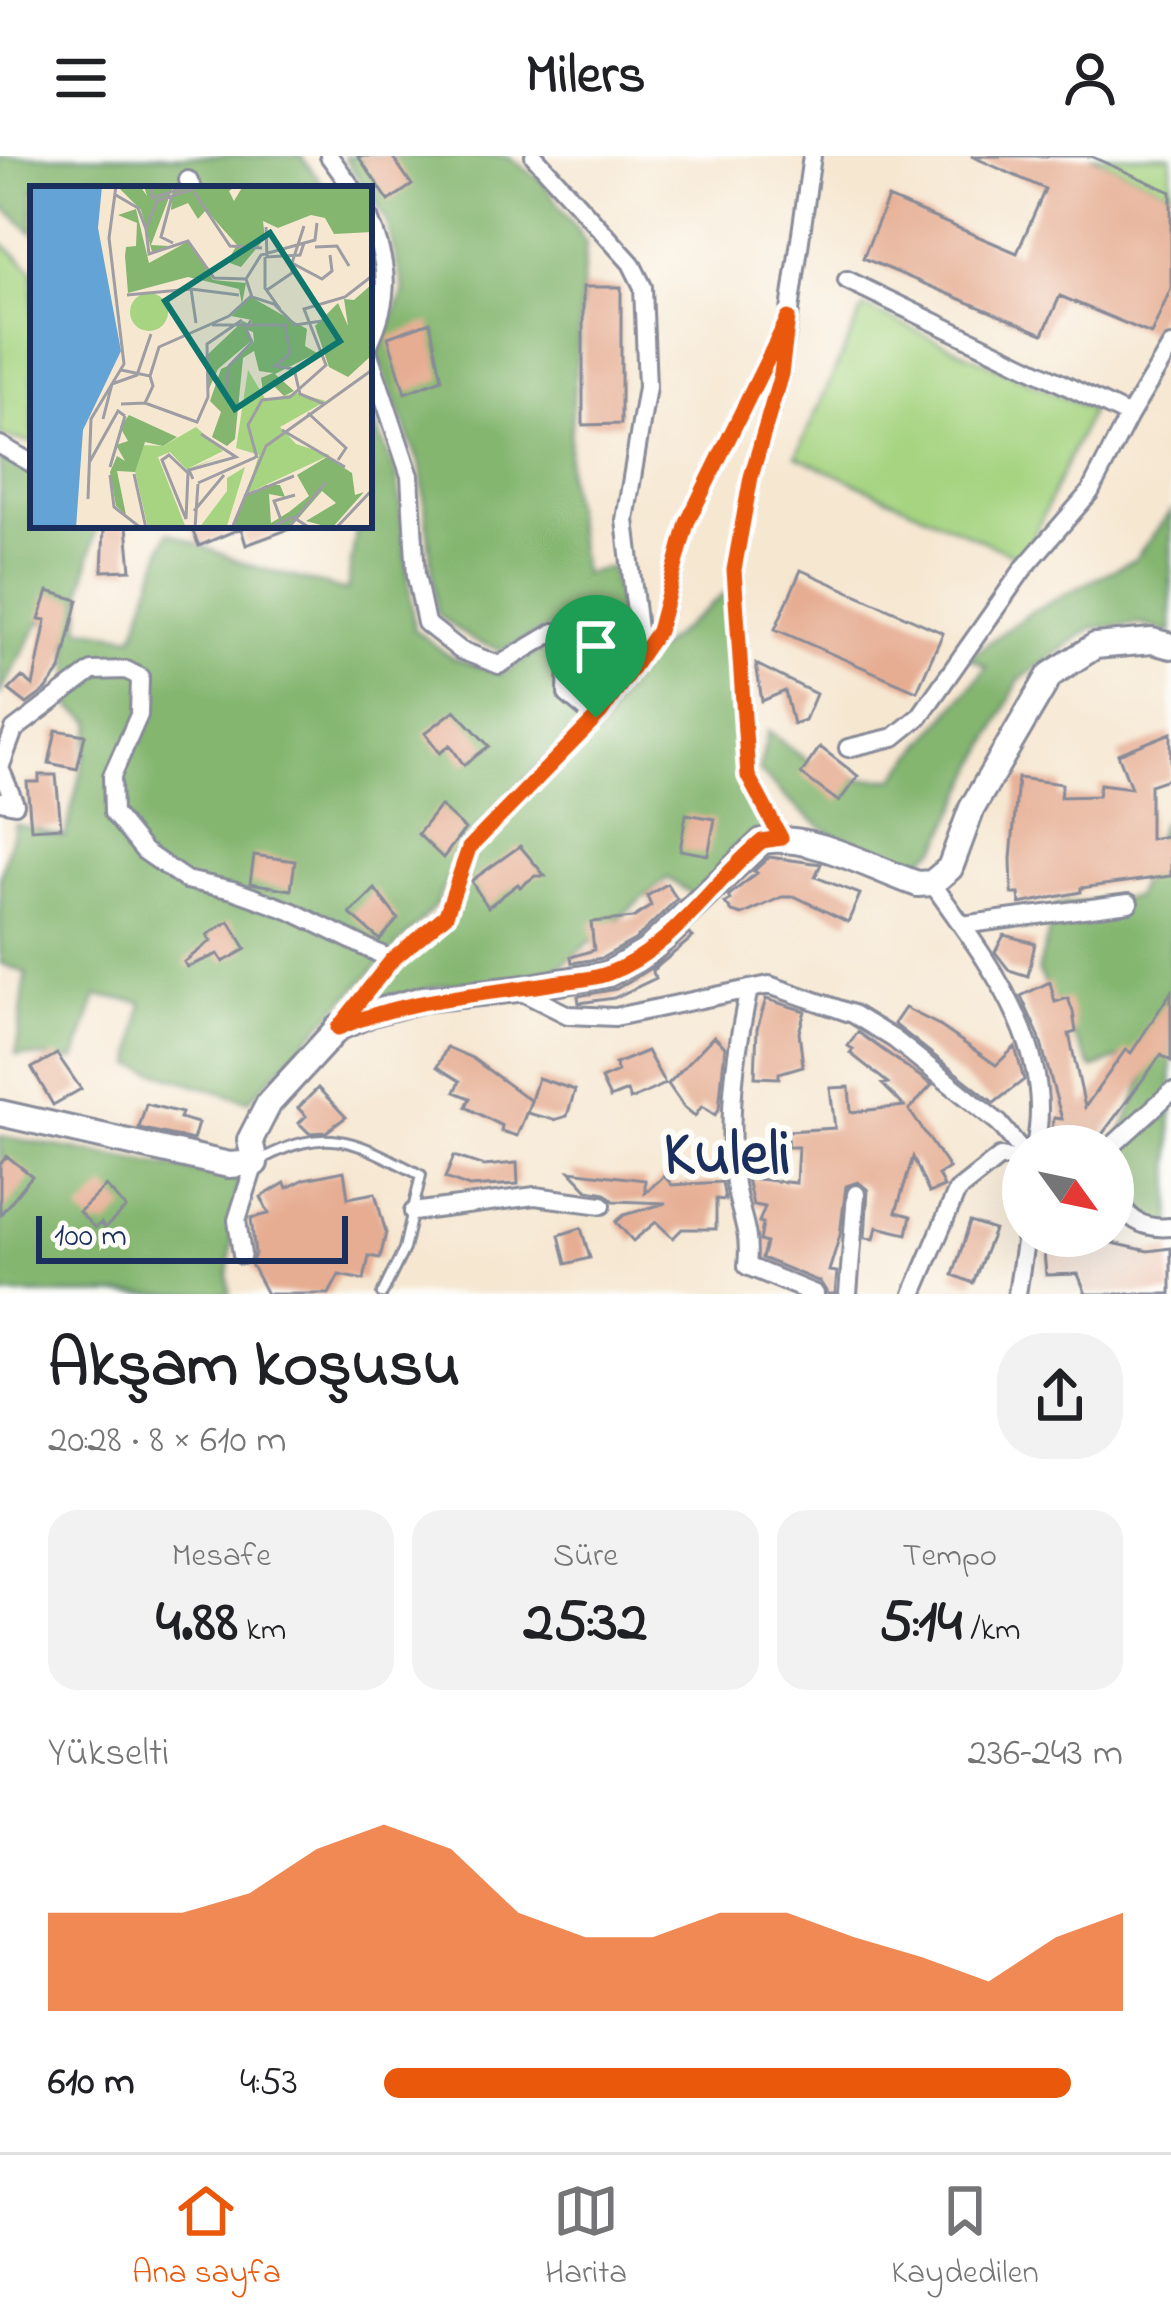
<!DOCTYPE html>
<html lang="tr">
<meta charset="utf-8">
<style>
body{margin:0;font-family:"Indie Flower",sans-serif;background:#f2f2f2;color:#202124;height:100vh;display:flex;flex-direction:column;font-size:45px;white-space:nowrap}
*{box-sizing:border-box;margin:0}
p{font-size:39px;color:#757577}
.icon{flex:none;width:66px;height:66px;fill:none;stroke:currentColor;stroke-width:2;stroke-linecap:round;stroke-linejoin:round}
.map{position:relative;height:1138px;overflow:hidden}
.sheet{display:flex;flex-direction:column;background:#fff;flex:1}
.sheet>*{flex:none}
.needle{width:78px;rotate:123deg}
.buttons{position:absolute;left:1002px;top:969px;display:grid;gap:24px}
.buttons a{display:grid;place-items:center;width:132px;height:132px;border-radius:50%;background:#fff;box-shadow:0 12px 48px #0002;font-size:60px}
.scale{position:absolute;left:36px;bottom:30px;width:312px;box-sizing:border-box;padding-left:12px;border:6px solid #1b2f5e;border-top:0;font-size:33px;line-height:42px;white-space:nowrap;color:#1b2f5e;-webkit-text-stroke:9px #fdfcf7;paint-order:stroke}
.pin{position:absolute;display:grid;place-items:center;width:102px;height:102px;color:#fff;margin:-123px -51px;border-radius:50% 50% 50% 0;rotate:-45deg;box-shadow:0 0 12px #0007}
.pin .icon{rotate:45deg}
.round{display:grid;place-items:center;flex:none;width:126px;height:126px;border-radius:48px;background:#f2f2f2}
.head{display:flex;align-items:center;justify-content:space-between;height:204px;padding:0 48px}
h1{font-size:66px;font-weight:700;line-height:90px}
.figures{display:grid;grid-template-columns:repeat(3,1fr);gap:18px;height:204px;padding:12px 48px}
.figures div{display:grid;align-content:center;border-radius:30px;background:#f2f2f2;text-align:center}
.figures b{font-size:60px;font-weight:700}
.figures small{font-size:33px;font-weight:400}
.figures p{font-size:33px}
.chart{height:336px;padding:24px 48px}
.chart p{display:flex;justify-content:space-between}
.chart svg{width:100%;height:216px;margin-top:12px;fill:#ea580c;opacity:.7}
ul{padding:0 48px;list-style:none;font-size:39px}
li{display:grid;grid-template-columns:192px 144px 1fr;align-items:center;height:90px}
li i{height:30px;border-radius:15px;background:#ea580c}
header{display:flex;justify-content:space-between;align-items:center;height:156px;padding:0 48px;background:#fff;font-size:54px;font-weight:700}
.dock{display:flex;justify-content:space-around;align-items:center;height:168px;border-top:3px solid #e0e0e0;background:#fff;font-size:33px;color:#757577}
.dock a{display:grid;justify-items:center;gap:6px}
.dock .selected{color:#ea580c}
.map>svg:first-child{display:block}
.green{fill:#a6d481;stroke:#608270;stroke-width:3}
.forest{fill:#84b66f;stroke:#507266;stroke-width:3}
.building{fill:#e6ad93}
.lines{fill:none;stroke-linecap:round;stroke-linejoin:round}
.lane-casing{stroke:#888b98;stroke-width:14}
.street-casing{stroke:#888b98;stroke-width:22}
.secondary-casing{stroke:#888b98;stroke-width:30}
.lane{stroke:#fff;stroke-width:8}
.street{stroke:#fff;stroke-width:16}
.secondary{stroke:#fff;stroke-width:24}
.route-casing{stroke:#fff;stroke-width:24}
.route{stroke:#ea580c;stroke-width:15}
.labels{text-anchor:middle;stroke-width:12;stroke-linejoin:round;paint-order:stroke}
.district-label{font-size:63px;font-weight:bold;fill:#1b2f5e;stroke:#fdfcf7}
.inset-river{fill:none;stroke:#64a3d6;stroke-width:6}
.inset-road{fill:none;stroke:#9e9da3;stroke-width:3}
.view{fill:#0f766e;fill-opacity:0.15;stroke:#0f766e;stroke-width:6}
.inset-edge{fill:none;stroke:#1b2f5e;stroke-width:6}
</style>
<header><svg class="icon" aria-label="menu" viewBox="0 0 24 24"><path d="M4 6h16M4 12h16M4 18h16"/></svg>Milers<svg class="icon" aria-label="person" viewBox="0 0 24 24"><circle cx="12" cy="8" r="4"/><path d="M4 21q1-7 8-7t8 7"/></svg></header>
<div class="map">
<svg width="1171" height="1138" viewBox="0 0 1171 1138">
<rect width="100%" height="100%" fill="#fdfcf7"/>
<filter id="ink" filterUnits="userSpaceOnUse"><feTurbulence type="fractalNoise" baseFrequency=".00833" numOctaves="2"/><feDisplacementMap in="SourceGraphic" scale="24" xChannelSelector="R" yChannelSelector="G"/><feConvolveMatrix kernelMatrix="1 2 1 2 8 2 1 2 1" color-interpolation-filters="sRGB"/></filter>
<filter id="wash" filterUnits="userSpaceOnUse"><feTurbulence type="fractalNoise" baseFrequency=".004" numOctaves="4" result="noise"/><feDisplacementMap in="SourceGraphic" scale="48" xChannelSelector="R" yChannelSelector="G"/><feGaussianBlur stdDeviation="2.7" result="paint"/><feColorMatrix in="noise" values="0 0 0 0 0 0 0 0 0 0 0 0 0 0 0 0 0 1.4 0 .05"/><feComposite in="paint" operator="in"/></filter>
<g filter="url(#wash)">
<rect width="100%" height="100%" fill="#f6e7d1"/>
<path class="green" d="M1090 0H1171V36Z
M0 85 33 114V287L0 280Z
M864 151 1091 254 1023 403 796 300Z"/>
<path class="forest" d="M0 0H301L326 33H33V77L0 48Z
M344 0H508L544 27 586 87 567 320 583 418 611 411 627 501 593 546 561 467 501 494 472 484 437 458 421 312 377 198 404 135 387 67 369 33H365Z
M369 253 397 320 414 473 452 502 502 518 551 487 560 496 558 537 582 566 463 685 436 749 248 945 133 909 142 846 97 840 75 904 16 899 26 817 0 807V721L15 668 65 681 93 566 72 552 68 478 41 464 0 538V302L33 319V369H97L83 432 80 472 134 480 168 376 248 409 347 435 357 369H369Z
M1171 355V477L1141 468 1092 472 1019 524 938 691 905 714C839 684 807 668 759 614L768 575 832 623H894L987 511 969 501 1032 455 1135 403Z
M730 433 739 625 772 677 695 740 667 722 548 821 443 829 364 850 395 808 451 762 477 693 649 500Z
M1161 667 1171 722V1071L1152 1072 1115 993 1149 910 1137 895 1092 913 1038 815 1056 749 1135 741Z
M0 980 239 1023 228 1120 230 1138H0Z"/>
<g id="blocks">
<path class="building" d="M358 0H392L412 29 389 45Z
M971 0H1090L1171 36V132L1151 178 1060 140 1043 178 863 102 888 42 1017 97 1045 33Z
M583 131H621V268L583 269Z
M430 166 442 223 405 237 388 181Z
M190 369H294L295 371 246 389 241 372 199 390Z
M127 370 131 414 102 415 104 372Z
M801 414 943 477 917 535 775 473Z
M48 435 78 444 61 514 46 534 27 548 9 534 22 521 33 530 46 464 39 463Z
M756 508 816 538 805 564 793 568 785 535 762 545Z
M455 554 489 590 464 609 450 589 440 597 425 577Z
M56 574 85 579 77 613 49 607Z
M1171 577V622L1150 629V683L1171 679V720L1081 732V736L1020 748 1019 738H1012L1011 703 1018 622 1062 628 1060 641 1098 640 1100 628 1131 632 1118 598Z
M820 591 858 620 839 646 801 618Z
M39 619H56L61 671 31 673 27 626H39Z
M440 650 465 673 443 702 418 678Z
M686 658 715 663 708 699 680 694Z
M520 690 545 720H535L520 731 518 728 488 751 471 725Z
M254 699 295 705 291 734 250 727Z
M769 701 821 708 815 721 860 738 848 766 796 741H782L742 759 732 756 725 747 730 744 728 740 757 717 754 715Z
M667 728 677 743 636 783 602 802 572 807 571 801 594 794 591 766 633 762 651 750 647 740Z
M375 733 398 763 380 784 350 758Z
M229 765 246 793 223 806 218 798 187 811 184 806 211 785 207 779Z
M689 778 693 781 652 815 656 822 614 842 579 847 578 840 616 833 654 810Z
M1004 779 1035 787 1028 820 1009 814 995 796Z
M1050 826 1055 846 1068 842 1073 856 1076 876 1069 878 1085 951 1126 893 1131 897 1171 836V905L1161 899 1095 988 1085 984 1084 990H1076L1050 984 1054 962 1062 963 1039 880 1021 840Z
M766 843 805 855 799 876 803 910 779 917V922L755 921 757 873Z
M905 852 937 868 996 909 1015 891 1024 924 994 947 894 868Z
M858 876 932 929 909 954 949 1012 938 1019 944 1031 929 1037 913 1001 896 1056 911 1060 907 1078 877 1071 874 1083 865 1082 868 1034 858 1026 846 1030 840 1079 829 1115 837 1116 835 1138H828L820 1126 762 1102 766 1087 760 1085 763 1067 759 1066 765 1051 753 1049 747 1022 796 1027 798 991H787L788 975 835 972 830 932 849 931 851 956 904 950 882 928 888 927 850 897 853 893 848 890Z
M714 880 725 891 719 953 715 959 702 950 695 960 684 951 668 928Z
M447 891 472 902 531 945 517 980 501 975 502 970 466 951 470 942 455 936 460 925 437 911Z
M647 895 665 928 630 944 627 935 610 942 601 923 618 916 615 908Z
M57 898 81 933 53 949 32 912Z
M538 922 575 934 567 960 554 964 527 957Z
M318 932 346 961 326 976 309 977 299 967 306 960 298 952Z
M146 948 182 957 180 962 198 967 193 984 139 972Z
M7 1000 32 1020 0 1059V1008Z
M454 1000 484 1010 517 1007 518 1028 469 1031 445 1022Z
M344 1015 348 1042 375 1037 386 1077 380 1102 369 1100 364 1124 339 1119 329 1138H267L251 1108 255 1098 251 1062 269 1058 261 1041 285 1027 287 1032 305 1023Z
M570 1015 645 1024V1037L664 1020 672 1029 722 1026 725 1044 716 1043V1073H682L673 1082 656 1066 633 1085 616 1066 624 1059 666 1047 614 1045 605 1037 588 1034Z
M106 1030 126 1052 105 1072 101 1067 95 1072 79 1056Z
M970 1066 994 1074 973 1127 953 1119Z
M581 1072 590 1102 566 1108 559 1079Z
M1052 1080H1099V1084L1148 1095 1171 1092V1138H1086L1078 1118 1046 1119 1044 1096Z"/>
</g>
</g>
<g filter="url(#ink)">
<use href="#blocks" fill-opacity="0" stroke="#888b98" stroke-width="3"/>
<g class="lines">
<g class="lane-casing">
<path id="lane" d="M262 1003C330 967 358 987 421 1019L404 1093 382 1138"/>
</g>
<g class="street-casing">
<path id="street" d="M329 0 353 33
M534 0 631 107 643 131 647 231 625 364 641 499
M188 24 193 33
M369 62C389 110 391 141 369 188
M847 124 1129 260 1090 336 1024 412 920 560 894 581 848 592
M369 198 410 320 416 420 426 467 460 494 499 509 554 476 568 491 567 538 596 562
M1129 260 1171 190
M0 289 33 308
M0 645 15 648 0 612 14 574 92 515 126 514 140 521 139 559 112 620 113 657 144 695 186 724 233 734 291 755 392 804
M781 682 748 620 734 414 751 321 781 218 812 0
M932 727C986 804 1057 891 1035 990
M962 769 1129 747
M749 833C735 896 726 964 735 1028 740 1062 751 1073 747 1110L815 1138
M518 834 568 859 615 861 769 829 853 858 894 883 999 967 1023 996
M341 868 392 804 446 759 469 692 601 557 658 475 687 367 788 162
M1112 990 1171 936
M1113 1036C1126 1062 1141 1074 1171 1071
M413 1056 535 1040 602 1049
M242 1099 237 1064 255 1007
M848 1138 856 1038
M913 1138 957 1035 1000 1001 1023 1005
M1017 1138 1026 1080"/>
</g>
<g class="secondary-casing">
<path id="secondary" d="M0 957 229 1009 255 1007 250 984 269 947 338 872 372 857 423 843 517 833 608 818 646 796 762 685C812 677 870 712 918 728L932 727 950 712 972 652 1050 519 1095 490 1152 485 1171 490"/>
</g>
<use href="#lane" class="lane"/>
<use href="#street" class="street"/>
<use href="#secondary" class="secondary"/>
</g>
</g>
<g class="lines" filter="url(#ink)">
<g class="route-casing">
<path id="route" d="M788 162 781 218 751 321 734 414 748 620 781 682 762 685C712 726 672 794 609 817 593 824 572 824 554 827 479 840 410 841 338 872L392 804 446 759 469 692 601 557 658 475 687 367Z"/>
</g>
<use href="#route" class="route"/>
</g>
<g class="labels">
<g class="district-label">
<text x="727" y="1017">Kuleli</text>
</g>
</g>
<g transform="translate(30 30)">
<rect width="342" height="342" fill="#f6e7d1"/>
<path d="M100 126a19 19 0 1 1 38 0a19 19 0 1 1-38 0ZM218 184 236 214 267 207 296 215 250 241 266 258 300 269 216 308 229 269 206 262ZM166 241 193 265 157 283 198 268 157 284 140 266 128 271 156 342H118L104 281 112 259 133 260ZM215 281 197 340 169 342 197 305V292Z" fill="#a6d481"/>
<path d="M87 0H110L117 10 114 0H206L199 5 204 15 213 0H342V46L304 48 295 32 281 29 248 42 233 35 235 52 211 81 197 76 207 59 176 24 168 33 158 17 141 24 143 1 121 59 139 60 122 66 111 24ZM106 23 119 77 159 55 183 94 216 97 212 118 209 103 158 91 98 107 95 70 96 61 106 60 107 37 88 29ZM342 98V169L318 191 299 181 285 140 308 117 318 140 314 113 324 114ZM221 111 277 143 275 160 287 167 245 188 264 205 254 210 244 200 233 205 231 192 243 187 229 185 224 165 213 172 205 253 197 260 182 251 191 226 180 215 191 183 202 178 224 156 223 146 217 144 221 155 188 183 178 205 175 171 213 135 221 139 222 134 201 130ZM99 229 147 251 133 260 115 256 105 286 87 285 96 329 86 320 80 286 87 270 95 275 86 259 98 255 90 241ZM297 271 322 287 325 309 334 306 302 342 276 335 306 317 292 305 260 342H203L216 310 236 299H250L255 311 239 308 241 337 259 326 279 310 267 289Z" fill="#84b66f"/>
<path d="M0 0H72L68 42 91 165 53 244 46 342H0Z" fill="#64a3d6"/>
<path class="inset-river" d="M0 53 5 0"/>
<path class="inset-road" d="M122 0V12L160 0M172 0 127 15 116 43 119 68 158 55 184 92 216 93 222 111 244 118 265 139 292 135M164 6 200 60 232 62M84 8 108 22 116 43M142 10 131 51 143 57M274 40 262 77 292 93 302 85 300 69M236 41 237 71 270 69 274 57M285 61 307 60 319 80M235 71V102L250 123M216 93 231 69 285 54 287 37M237 104 262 87V77M97 109 161 103M166 137 161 103 209 109M255 138 260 168 245 180 264 183 270 208 294 218M182 139H257M91 184 120 190 123 200 115 217 91 218M120 190 129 161 199 130 221 110M196 204 199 180 222 156 216 143 221 134M115 217 167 236 178 211 177 158 212 134M278 227 316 262 308 274M73 233 82 198 107 189 121 148M252 244 315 281M139 269 158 287 156 333 132 274ZM227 272 218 239 232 214 260 211 296 179 274 123 315 111 342 90M59 277 88 225 95 230M80 281 95 230M104 288 116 342M80 289 84 321 111 342M163 293 159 284 206 271 171 248M168 297 226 271M214 310 264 290M58 313 61 233 94 178 79 52 86 0M164 325 194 289M251 334 244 315 265 309M165 342 168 298M202 342 236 260 342 184M239 342 263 331 280 342M258 342 296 296M306 342 342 304"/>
<path class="view" d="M240 47 310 155 205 223 135 115Z"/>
<rect width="342" height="342" class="inset-edge"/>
</g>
</svg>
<div class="buttons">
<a><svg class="needle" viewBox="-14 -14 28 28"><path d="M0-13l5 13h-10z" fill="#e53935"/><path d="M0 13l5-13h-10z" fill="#757577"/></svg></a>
</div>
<div class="scale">100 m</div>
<div class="pin" style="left:596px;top:562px;background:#1e9e55"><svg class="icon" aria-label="arrive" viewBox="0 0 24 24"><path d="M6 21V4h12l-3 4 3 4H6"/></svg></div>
</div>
<section class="sheet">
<div class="head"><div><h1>Akşam koşusu</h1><p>20:28 · 8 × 610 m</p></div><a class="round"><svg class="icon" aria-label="share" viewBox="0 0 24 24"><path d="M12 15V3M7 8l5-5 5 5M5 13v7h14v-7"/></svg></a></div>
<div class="figures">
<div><p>Mesafe</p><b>4.88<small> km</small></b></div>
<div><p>Süre</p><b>25:32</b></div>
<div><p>Tempo</p><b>5:14<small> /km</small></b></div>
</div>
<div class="chart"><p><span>Yükselti</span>236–243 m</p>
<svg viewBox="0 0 160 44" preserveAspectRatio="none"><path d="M0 44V24L10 24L20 24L30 20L40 11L50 6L60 11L70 24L80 29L90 29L100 24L110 24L120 29L130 33L140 38L150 29L160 24V44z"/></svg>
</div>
<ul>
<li><b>610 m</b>4:53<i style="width:93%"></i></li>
</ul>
</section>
<nav class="dock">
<a class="selected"><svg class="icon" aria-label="home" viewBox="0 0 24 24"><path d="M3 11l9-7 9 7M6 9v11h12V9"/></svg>Ana sayfa</a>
<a><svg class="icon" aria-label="map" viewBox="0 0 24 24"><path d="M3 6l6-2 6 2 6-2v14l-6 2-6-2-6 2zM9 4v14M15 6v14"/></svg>Harita</a>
<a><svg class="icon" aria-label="saved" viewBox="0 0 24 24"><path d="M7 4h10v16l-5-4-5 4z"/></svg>Kaydedilen</a>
</nav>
